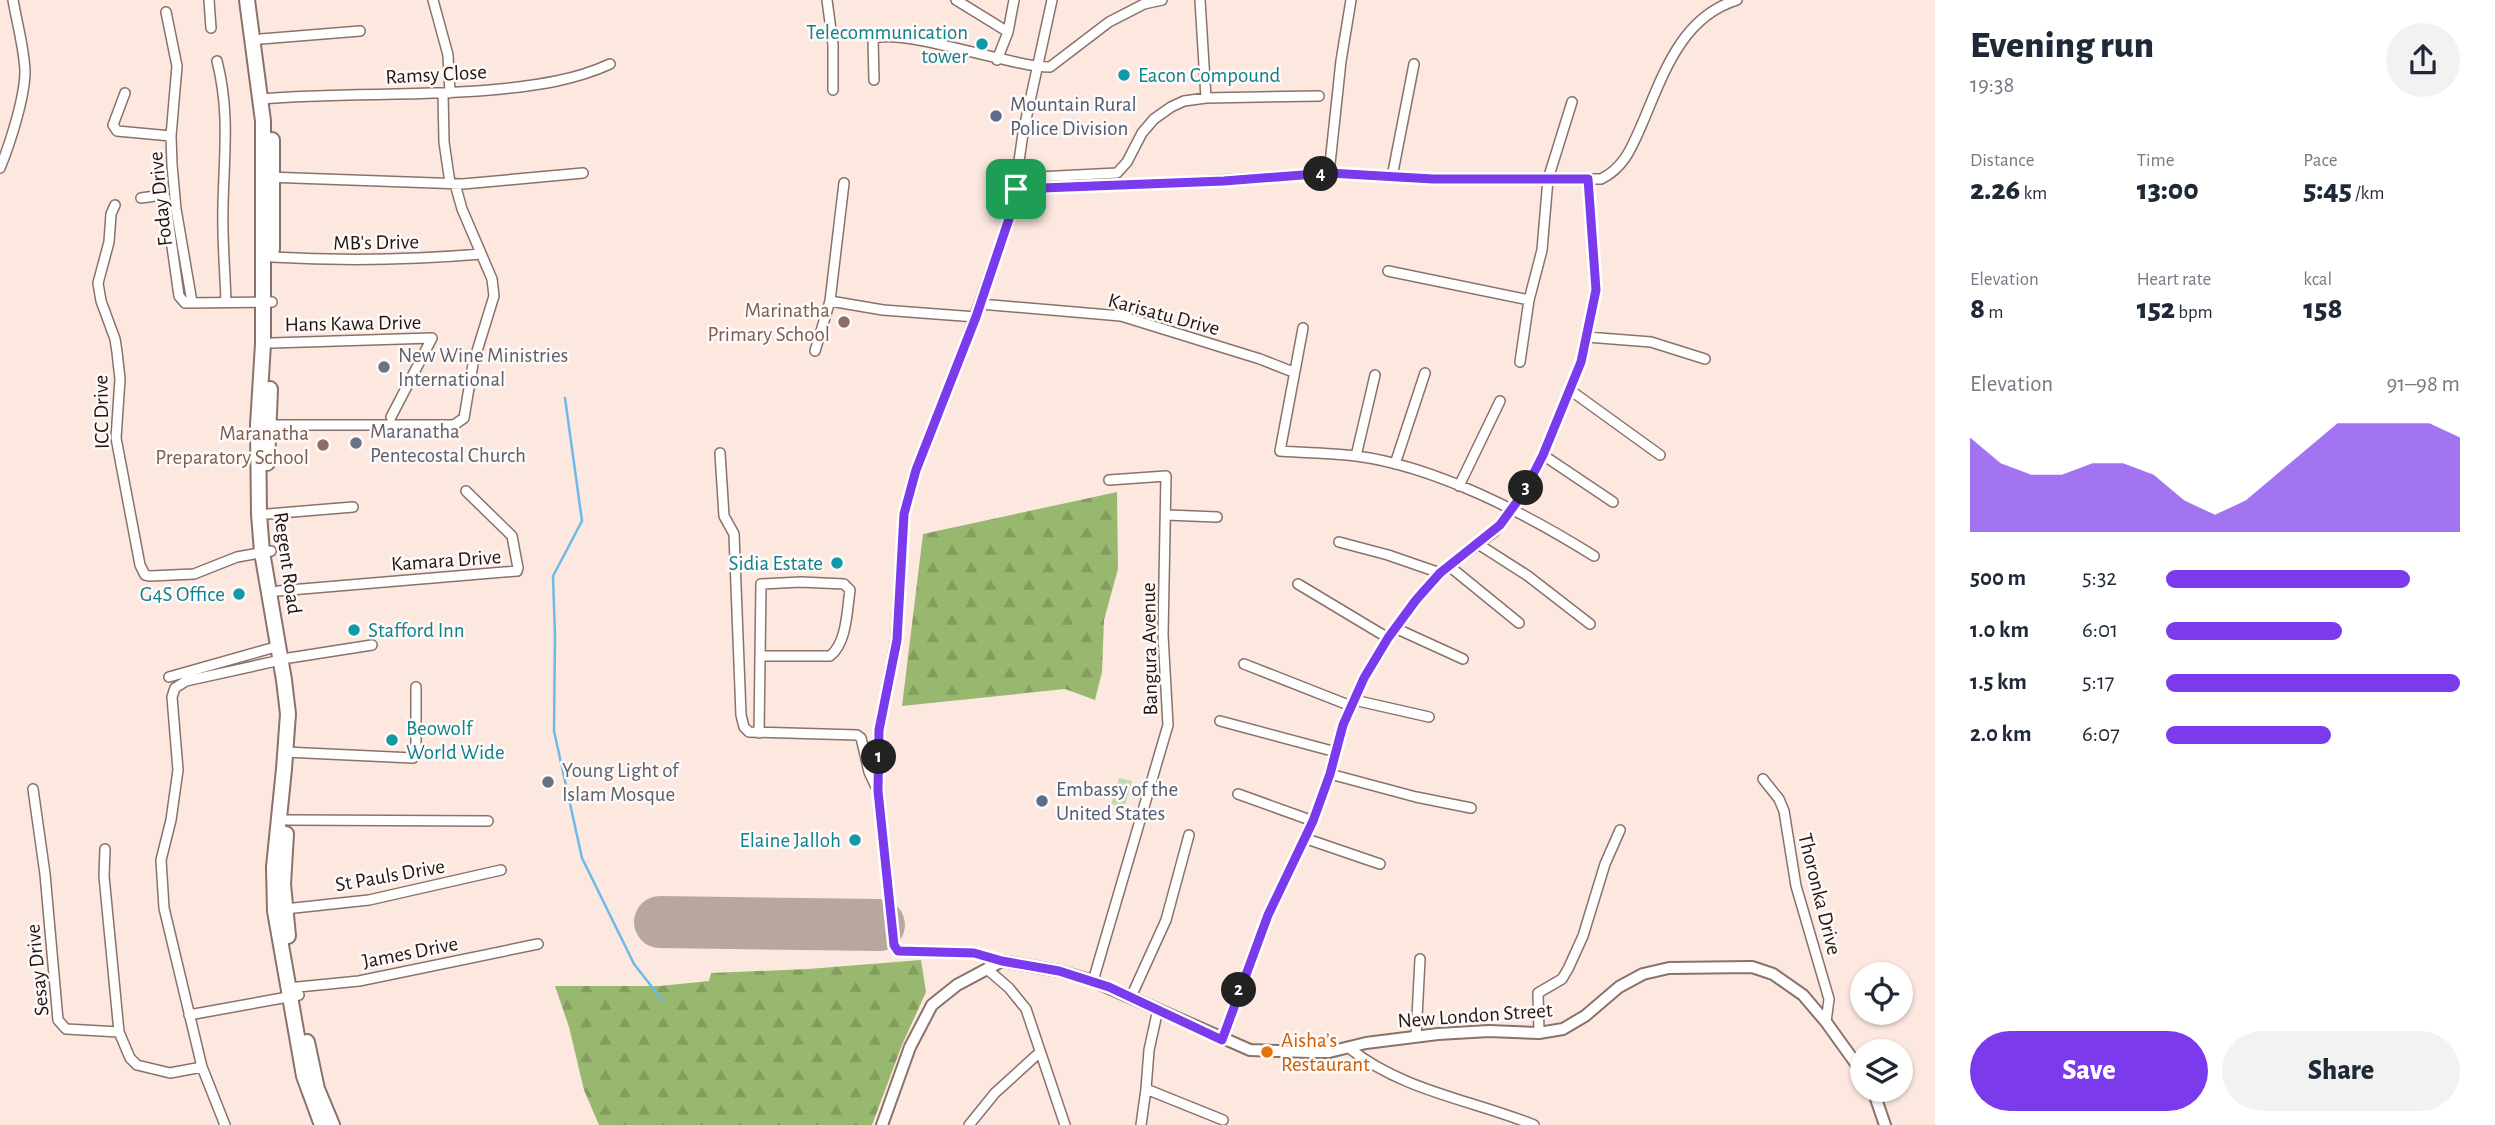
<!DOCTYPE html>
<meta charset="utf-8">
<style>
body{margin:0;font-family:"Alegreya Sans",sans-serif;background:#f2f2f3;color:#1f2937;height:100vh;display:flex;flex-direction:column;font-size:26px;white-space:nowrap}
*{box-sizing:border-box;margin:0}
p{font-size:23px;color:#747a83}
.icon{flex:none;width:38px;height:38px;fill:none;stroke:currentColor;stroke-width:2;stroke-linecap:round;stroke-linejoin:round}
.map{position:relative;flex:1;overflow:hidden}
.panel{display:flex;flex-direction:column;background:#fff;width:560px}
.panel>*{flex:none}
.fabs{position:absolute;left:1850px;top:962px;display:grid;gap:14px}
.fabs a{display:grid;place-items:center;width:63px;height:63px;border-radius:50%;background:#fff;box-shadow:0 2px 5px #0004;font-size:35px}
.pin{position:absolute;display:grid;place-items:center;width:60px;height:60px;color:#fff;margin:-30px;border-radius:14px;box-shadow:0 4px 10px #0006}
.km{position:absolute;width:35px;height:35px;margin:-18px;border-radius:50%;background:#222;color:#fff;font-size:19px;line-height:35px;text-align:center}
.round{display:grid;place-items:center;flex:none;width:74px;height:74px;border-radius:37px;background:#f2f2f3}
.summary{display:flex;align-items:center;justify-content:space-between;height:119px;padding:0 35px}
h1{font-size:38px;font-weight:800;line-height:52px}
.metrics{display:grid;grid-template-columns:repeat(3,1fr);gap:10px;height:119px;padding:7px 35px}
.metrics div{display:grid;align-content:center}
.metrics b{font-size:30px;font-weight:800}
.metrics small{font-size:19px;font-weight:400}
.metrics p{font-size:19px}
.chart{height:196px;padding:14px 35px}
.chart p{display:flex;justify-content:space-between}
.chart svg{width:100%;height:126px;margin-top:7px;fill:#7c3aed;opacity:.7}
.cta{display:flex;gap:14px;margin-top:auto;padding:14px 35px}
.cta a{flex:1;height:80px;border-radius:42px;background:#7c3aed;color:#fff;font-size:28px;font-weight:800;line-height:80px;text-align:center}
.cta a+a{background:#f2f2f3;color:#1f2937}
ul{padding:0 35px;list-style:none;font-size:23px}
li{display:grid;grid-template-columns:112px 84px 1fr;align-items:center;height:52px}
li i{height:18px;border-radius:9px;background:#7c3aed}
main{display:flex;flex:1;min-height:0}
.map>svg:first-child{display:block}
.forest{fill:url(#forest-firs)}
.pitch{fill:#c5d9ae}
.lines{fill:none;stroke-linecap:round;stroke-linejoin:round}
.stream{stroke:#6abbea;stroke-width:2.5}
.runway{stroke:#b8a7a1;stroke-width:52}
.minor-casing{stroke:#897269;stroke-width:12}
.tertiary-casing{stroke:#897269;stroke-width:14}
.primary-casing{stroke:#897269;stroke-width:18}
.minor{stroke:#fff;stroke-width:9}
.tertiary{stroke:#fff;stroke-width:10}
.primary{stroke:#fff;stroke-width:14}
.route-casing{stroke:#fff;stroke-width:14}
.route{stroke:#7c3aed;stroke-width:9}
.culture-dot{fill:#0f9aa8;stroke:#fff9f7;stroke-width:2.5}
.service-dot{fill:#5c6f8a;stroke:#fff9f7;stroke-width:2.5}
.education-dot{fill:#8d6e63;stroke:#fff9f7;stroke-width:2.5}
.worship-dot{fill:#6b7280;stroke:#fff9f7;stroke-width:2.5}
.food-dot{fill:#e8710a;stroke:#fff9f7;stroke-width:2.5}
.labels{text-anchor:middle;stroke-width:5;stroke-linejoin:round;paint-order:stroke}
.culture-label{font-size:21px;fill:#0d838f;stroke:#fff9f7;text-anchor:end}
.street-label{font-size:21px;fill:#201714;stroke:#fff9f7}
.service-label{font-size:21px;fill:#4e5e75;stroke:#fff9f7;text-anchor:start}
.education-label{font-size:21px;fill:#785e54;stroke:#fff9f7;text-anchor:end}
.worship-label{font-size:21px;fill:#5b616d;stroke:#fff9f7;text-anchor:start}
.food-label{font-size:21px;fill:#c56008;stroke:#fff9f7;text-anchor:start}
</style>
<main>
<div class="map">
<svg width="1935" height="1125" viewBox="0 0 1935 1125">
<defs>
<pattern id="forest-firs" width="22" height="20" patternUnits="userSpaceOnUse" patternTransform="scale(1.75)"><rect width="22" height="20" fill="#98b86f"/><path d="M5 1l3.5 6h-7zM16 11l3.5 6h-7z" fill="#839d5f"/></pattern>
</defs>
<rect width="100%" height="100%" fill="#fde8e0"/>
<path class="forest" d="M1117 492 1118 569 1104 620 1102 672 1095 700 1065 689 902 706 923 534Z
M921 960 926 992 902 1045 872 1125H599L584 1090 569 1027 555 986H660L709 981 711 973 808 969Z"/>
<path class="pitch" d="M1119 778 1132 781 1124 808 1111 804Z"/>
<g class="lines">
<path class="stream" d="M565 398 582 521 553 576 555 636 554 731 582 858 634 964 663 1001"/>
<path class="runway" d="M660 922 879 925"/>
<g class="minor-casing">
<path id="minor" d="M209 0 211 28
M433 0 448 55 450 93
M827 0 833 45V90
M956 0 1008 32
M1200 0 1206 98
M166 12 177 66 171 136 172 165 176 209 192 302
M261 39 360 31
M997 60 1008 32 1014 0
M217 61C230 112 224 154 223 206 222 238 225 270 226 302
M874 80 873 39C898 26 1011 67 1050 67L1109 22 1144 4 1162 0
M125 93 113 125 117 131 171 136
M443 93 444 142 450 183
M261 99C341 92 421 97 501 89 539 85 575 80 610 64
M0 168C10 144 25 97 25 71 24 48 17 23 13 0
M1329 173 1341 61 1351 0
M267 177 463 184 583 173
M1392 177 1414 64
M1017 178 1117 173 1127 162 1142 133 1154 119 1171 107 1184 101 1206 98 1319 96
M1016 189 1177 183 1329 173 1433 179H1601C1624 168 1632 147 1642 124 1663 75 1681 17 1737 0
M141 198 162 195 165 197 179 296 185 303 272 302
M115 205 111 214 109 242 98 283 101 301 115 339 117 352 120 379 116 438 140 565 145 575 150 576 194 574 237 557 271 551
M272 257C342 261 411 260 481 254
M1388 271 1529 300
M830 301 883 310 976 317
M980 304 1121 316 1260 359 1293 372
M1303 328 1280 451C1305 453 1331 453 1356 456 1435 466 1527 514 1594 556
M1587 337 1596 290 1588 179
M272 343 432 338 391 417
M815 351 830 301 844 183
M1520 362 1529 300 1542 250 1548 179 1572 102
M1570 390 1660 455
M268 425H454L464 418 473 364 494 296 492 279 462 209 455 184
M720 453 724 516 734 534 741 715 744 727 749 732 857 735 861 738 869 772 877 789
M1543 455 1613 502
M1356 456 1375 375
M1395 464 1425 373
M1459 486 1500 401
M268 514 353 507
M1167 515 1217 517
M1339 542 1388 555 1440 573
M1478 544 1528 576 1590 624
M1449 566 1519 623
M1298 584 1388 638
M278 591 517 571 518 568 512 536 466 491
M1395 628 1463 659
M289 658 372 645
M1244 664 1351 706
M169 677 279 646
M1354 700 1429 717
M1220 721 1336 752
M759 733 761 584 801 582 844 584 850 590C847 610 847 643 830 656H760
M285 752 413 758 416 752V687
M1330 774 1416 797 1471 808
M1763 779 1779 799 1784 811 1796 886 1829 999 1826 1022
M33 789 45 874 58 1020 66 1029 119 1032
M1238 794 1313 821
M288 820 488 821
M1304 838 1380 864
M105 849 104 876 119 1032 130 1058 137 1065 170 1073 202 1067
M285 909 369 900 501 870
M1002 961 974 953 898 951 894 945 878 791 879 730 896 640 904 514 916 470 963 350 1012 210 1023 133 1052 0
M987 969 1009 988 1026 1009 1065 1125
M1093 981 1168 725 1163 635 1166 476 1109 480
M288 988 359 981 538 944
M1131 997 1166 920 1189 835
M1158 1009 1149 1050 1146 1089 1223 1120
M189 1015 299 995
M1539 1033 1538 993 1562 979 1568 969 1583 936 1605 864 1620 830
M1416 1037 1420 959
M1222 1040 1268 915 1313 821 1330 774 1343 725 1364 678 1388 638 1416 600 1440 573 1494 532 1524 492 1543 455 1581 362 1587 337 1651 342 1705 359
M1349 1048C1403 1091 1472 1100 1534 1125
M225 1125 202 1067 164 908 161 860 171 820 178 770 172 697 175 688 186 681 281 660
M969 1125 995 1093 1040 1052
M1141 1125 1146 1089"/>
</g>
<g class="tertiary-casing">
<path id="tertiary" d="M1873 1090 1885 1125
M882 1125 910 1047 932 1005 957 985 1002 961 1059 971 1093 981 1250 1050 1309 1052H1329L1366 1043 1438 1034 1489 1031 1539 1033 1563 1029 1585 1016 1619 987 1643 974 1669 968 1752 967 1773 974 1803 995 1826 1022 1862 1072"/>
</g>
<g class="primary-casing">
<path id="primary" d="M247 0 263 121V344L258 425 259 514 262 552 284 680 288 714 284 769 274 867 275 911 304 1076 322 1125
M272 140V249
M267 463 270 389
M286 834 283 884 288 936
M307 1042 317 1089 332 1125"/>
</g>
<use href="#minor" class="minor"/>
<use href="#tertiary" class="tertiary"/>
<use href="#primary" class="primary"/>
</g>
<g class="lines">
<g class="route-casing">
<path id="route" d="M1329 173 1433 179H1588L1596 290 1581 362 1543 455 1524 492 1500 525 1440 573 1416 600 1388 638 1364 678 1343 725 1330 774 1313 821 1268 915 1222 1040 1109 987 1059 971 1002 961 974 953 898 951 894 945 878 791 879 730 897 640 904 514 916 470 976 317 1012 210 1016 189 1224 181Z"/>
</g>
<use href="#route" class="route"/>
</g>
<g class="culture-dot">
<circle cx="982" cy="44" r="7"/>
<circle cx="1124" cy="75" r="7"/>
<circle cx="837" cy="563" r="7"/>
<circle cx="239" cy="594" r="7"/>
<circle cx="354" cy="630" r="7"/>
<circle cx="392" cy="740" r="7"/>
<circle cx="855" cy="840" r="7"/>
</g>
<g class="service-dot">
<circle cx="996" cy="116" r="7"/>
<circle cx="1042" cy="801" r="7"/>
</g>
<g class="education-dot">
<circle cx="844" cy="322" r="7"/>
<circle cx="323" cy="445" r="7"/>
</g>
<g class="worship-dot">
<circle cx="384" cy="367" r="7"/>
<circle cx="356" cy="443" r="7"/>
<circle cx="548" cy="782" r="7"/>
</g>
<circle class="food-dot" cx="1267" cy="1052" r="7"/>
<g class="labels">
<g class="culture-label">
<text x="968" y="39">Telecommunication<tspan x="968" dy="24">tower</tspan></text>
<text x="1138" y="82" text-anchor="start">Eacon Compound</text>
<text x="823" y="570">Sidia Estate</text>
<text x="225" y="601">G4S Office</text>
<text x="368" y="637" text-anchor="start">Stafford Inn</text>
<text x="406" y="735" text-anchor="start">Beowolf<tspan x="406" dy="24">World Wide</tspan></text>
<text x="841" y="847">Elaine Jalloh</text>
</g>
<g class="street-label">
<text transform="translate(436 74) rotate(-3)" y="7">Ramsy Close</text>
<text transform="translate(160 199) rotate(-96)" y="7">Foday Drive</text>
<text transform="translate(376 242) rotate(-1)" y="7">MB's Drive</text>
<text transform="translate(1164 314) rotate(15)" y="7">Karisatu Drive</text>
<text transform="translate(353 323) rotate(-1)" y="7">Hans Kawa Drive</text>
<text transform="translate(101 412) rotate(-91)" y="7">ICC Drive</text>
<text transform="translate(446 560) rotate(-4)" y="7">Kamara Drive</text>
<text transform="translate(288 563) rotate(82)" y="7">Regent Road</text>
<text transform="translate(1149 649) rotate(-91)" y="7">Bangura Avenue</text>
<text transform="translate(390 875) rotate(-10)" y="7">St Pauls Drive</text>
<text transform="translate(1820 894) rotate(76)" y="7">Thoronka Drive</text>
<text transform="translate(410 952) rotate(-11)" y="7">James Drive</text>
<text transform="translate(37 970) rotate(-96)" y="7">Sesay Drive</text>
<text transform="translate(1475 1015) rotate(-4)" y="7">New London Street</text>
</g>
<g class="service-label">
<text x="1010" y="111">Mountain Rural<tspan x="1010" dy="24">Police Division</tspan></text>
<text x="1056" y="796">Embassy of the<tspan x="1056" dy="24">United States</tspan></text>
</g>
<g class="education-label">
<text x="830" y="317">Marinatha<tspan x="830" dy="24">Primary School</tspan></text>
<text x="309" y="440">Maranatha<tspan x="309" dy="24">Preparatory School</tspan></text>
</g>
<g class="worship-label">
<text x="398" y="362">New Wine Ministries<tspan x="398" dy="24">International</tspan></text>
<text x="370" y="438">Maranatha<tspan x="370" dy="24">Pentecostal Church</tspan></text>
<text x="562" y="777">Young Light of<tspan x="562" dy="24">Islam Mosque</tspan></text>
</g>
<g class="food-label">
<text x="1281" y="1047">Aisha’s<tspan x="1281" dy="24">Restaurant</tspan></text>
</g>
</g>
</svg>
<div class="fabs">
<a><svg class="icon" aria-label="locate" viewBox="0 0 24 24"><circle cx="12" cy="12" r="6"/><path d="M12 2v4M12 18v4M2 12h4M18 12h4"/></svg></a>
<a><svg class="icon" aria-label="layers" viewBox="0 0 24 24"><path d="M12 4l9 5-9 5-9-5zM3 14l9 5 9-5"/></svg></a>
</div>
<div class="pin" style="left:1016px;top:189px;background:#1e9e55"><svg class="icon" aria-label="arrive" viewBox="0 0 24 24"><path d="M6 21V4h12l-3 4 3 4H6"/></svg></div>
<b class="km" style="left:879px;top:757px">1</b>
<b class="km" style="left:1239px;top:990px">2</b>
<b class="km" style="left:1526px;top:488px">3</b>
<b class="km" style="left:1321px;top:174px">4</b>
</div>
<section class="panel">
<div class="summary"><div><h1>Evening run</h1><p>19:38</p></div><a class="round"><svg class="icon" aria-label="share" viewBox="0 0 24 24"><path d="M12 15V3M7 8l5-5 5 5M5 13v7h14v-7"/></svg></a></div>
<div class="metrics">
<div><p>Distance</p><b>2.26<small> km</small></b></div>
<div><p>Time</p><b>13:00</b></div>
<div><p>Pace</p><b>5:45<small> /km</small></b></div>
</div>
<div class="metrics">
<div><p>Elevation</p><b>8<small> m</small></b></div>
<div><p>Heart rate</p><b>152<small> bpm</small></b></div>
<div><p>kcal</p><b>158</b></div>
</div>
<div class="chart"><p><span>Elevation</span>91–98 m</p>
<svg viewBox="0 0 160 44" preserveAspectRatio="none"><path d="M0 44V11L10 20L20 24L30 24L40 20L50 20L60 24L70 33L80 38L90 33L100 24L110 15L120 6L130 6L140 6L150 6L160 11V44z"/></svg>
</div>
<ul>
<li><b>500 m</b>5:32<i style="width:83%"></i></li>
<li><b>1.0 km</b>6:01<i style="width:60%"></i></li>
<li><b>1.5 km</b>5:17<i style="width:100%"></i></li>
<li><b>2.0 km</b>6:07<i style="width:56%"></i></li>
</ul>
<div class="cta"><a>Save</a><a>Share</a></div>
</section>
</main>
